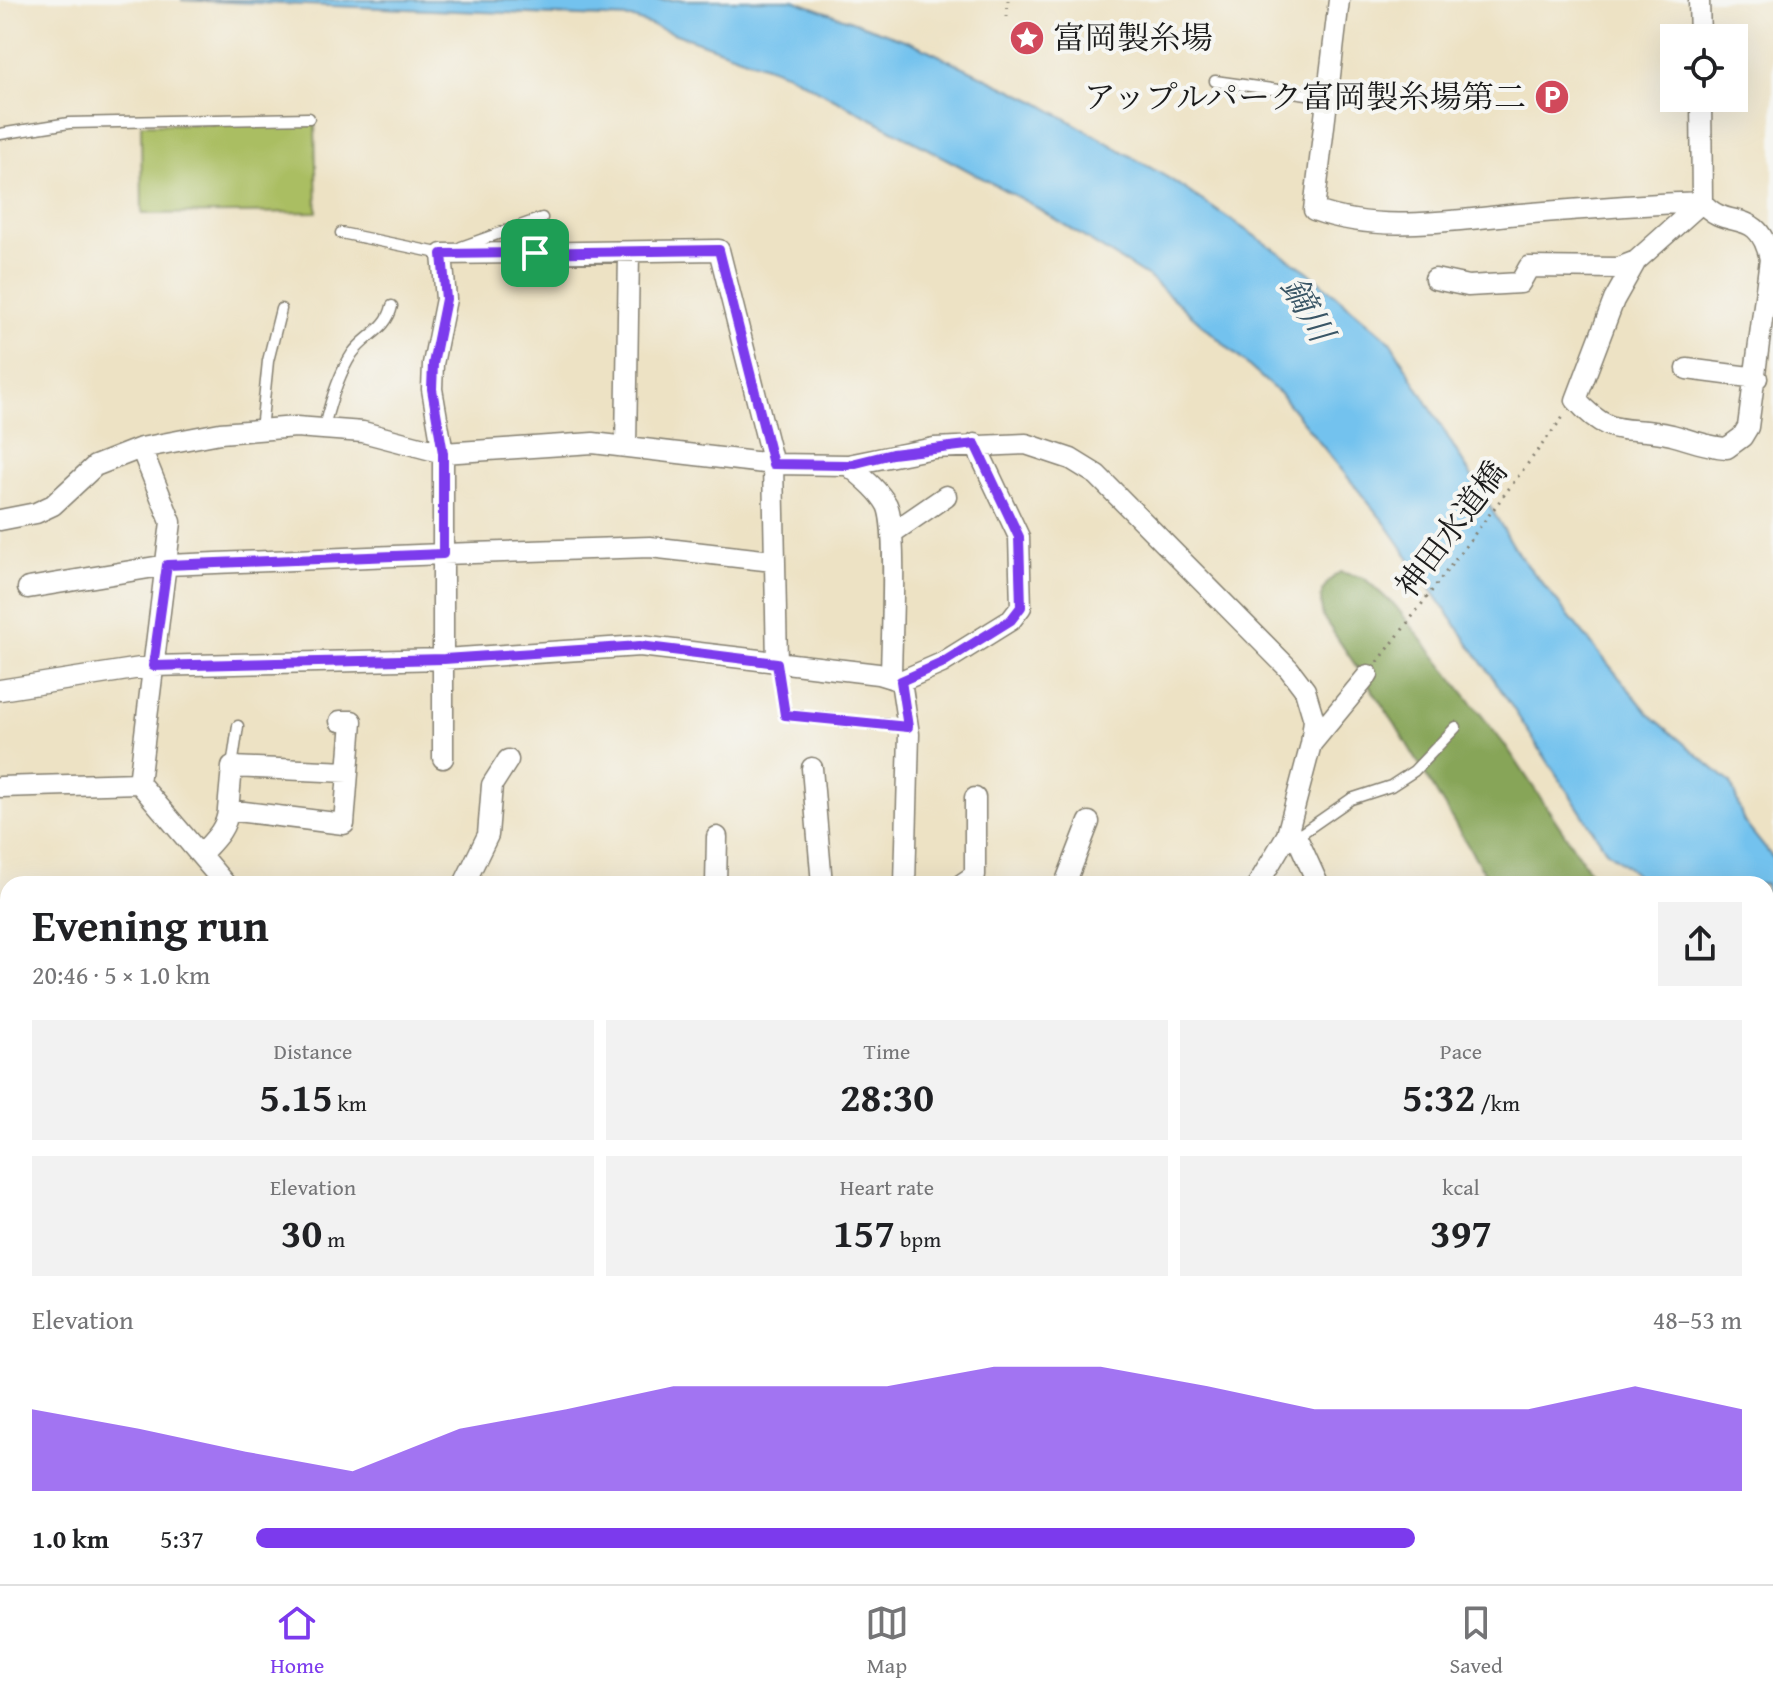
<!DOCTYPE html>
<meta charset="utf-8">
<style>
body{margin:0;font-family:"Gentium Book Plus","Noto Serif JP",serif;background:#f2f2f2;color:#202124;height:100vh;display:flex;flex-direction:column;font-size:30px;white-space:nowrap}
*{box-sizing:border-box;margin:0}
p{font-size:26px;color:#757577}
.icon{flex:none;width:44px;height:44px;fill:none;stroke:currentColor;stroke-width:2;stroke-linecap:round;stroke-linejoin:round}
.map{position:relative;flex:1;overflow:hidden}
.sheet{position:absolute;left:0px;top:876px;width:1774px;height:708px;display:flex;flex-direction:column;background:#fff;border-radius:24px 24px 0 0;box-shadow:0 8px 32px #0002}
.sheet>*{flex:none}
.tools{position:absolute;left:1660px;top:24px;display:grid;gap:16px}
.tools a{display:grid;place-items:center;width:88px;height:88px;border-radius:0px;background:#fff;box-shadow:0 8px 32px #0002;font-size:40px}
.pin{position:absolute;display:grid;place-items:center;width:68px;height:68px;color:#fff;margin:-34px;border-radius:16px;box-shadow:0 4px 12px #0006}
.round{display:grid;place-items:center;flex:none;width:84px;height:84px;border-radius:0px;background:#f2f2f2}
.head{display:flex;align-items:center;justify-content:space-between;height:136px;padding:0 32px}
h1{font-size:44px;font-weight:600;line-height:60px}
.figures{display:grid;grid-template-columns:repeat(3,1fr);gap:12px;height:136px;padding:8px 32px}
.figures div{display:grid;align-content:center;border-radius:0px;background:#f2f2f2;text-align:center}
.figures b{font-size:40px;font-weight:600}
.figures small{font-size:22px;font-weight:400}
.figures p{font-size:22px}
.chart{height:224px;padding:16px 32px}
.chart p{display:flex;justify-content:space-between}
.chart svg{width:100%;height:144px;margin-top:8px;fill:#7c3aed;opacity:.7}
ul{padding:0 32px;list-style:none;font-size:26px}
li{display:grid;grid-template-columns:128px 96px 1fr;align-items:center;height:60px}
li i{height:20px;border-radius:10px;background:#7c3aed}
.tab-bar{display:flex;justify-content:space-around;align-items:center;height:112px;border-top:2px solid #e0e0e0;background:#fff;font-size:22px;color:#757577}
.tab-bar a{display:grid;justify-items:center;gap:4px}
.tab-bar .active{color:#7c3aed}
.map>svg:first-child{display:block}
.green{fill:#aabe62;stroke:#636d3f;stroke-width:2}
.forest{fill:#87a558;stroke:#52603a;stroke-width:2}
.water{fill:#73c2ee;stroke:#486f85;stroke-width:2}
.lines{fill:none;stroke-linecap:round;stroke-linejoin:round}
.lane-casing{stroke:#847f70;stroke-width:13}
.street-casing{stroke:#847f70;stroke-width:23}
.secondary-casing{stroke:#847f70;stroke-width:31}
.path{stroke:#847f70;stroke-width:3;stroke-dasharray:2 6;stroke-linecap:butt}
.lane{stroke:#fff;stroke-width:10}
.street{stroke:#fff;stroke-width:20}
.secondary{stroke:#ffe4c6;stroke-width:28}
.route-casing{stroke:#fff;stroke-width:16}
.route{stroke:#7c3aed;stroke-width:10}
.labels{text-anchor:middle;stroke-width:8;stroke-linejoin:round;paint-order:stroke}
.poi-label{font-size:32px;fill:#1c1c1c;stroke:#f6f6f2;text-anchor:start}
.street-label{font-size:32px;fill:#1c1c1c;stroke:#f6f6f2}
.water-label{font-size:34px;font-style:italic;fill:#3a5666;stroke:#f6f6f2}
</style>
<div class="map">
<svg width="1773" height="1584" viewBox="0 0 1773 1584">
<rect width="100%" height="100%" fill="#f6f6f2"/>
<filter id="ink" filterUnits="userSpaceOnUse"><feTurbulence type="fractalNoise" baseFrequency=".0125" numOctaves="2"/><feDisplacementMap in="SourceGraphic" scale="16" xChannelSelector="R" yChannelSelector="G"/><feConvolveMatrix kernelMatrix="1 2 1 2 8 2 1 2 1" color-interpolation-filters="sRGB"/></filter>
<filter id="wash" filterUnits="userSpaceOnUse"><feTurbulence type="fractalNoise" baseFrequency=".006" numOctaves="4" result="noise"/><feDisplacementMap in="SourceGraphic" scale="32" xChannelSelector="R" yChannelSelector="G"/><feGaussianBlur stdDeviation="1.8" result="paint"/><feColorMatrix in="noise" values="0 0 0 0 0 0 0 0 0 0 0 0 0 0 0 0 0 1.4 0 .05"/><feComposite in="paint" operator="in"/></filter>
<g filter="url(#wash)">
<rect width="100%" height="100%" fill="#ede2c4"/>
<path class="green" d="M141 124H315L317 212 142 214Z"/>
<path class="forest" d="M1340 572 1364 578 1397 608 1508 749 1598 884H1491L1395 724 1323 617C1318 595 1322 584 1340 572Z
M1766 1188 1773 1198V1508L1766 1503Z"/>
<path class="water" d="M181 0H793L913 43 1037 102 1170 179 1307 271 1390 341 1519 555 1649 714 1731 783 1744 822 1773 858V1014L1766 1006V884H1648L1606 850 1493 678 1385 523 1281 395 1151 279 1029 203 788 74 631 18Z"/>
</g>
<g filter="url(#ink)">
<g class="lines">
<g class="lane-casing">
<path id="lane" d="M1215 81 1328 97
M0 134 69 123 309 118
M341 233 443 254
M461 247 542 218
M324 427C330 403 338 375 352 354 365 335 387 330 392 306
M261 430 268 361 281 309
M777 663 785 715 908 727
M232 767 238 726
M1289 834 1302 833 1351 799 1391 786 1414 771 1456 727
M0 1304 8 1302
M0 1324 8 1329"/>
</g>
<g class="street-casing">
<path id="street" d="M1339 0 1314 210C1379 234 1453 220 1520 214 1580 209 1641 204 1702 202
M1699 0 1700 38
M1701 98 1702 202 1636 261 1614 300 1576 400C1613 441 1625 424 1672 435 1690 440 1708 447 1727 448L1742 437 1748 427 1770 259C1758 204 1727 233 1702 202
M1435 279 1468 286 1520 283 1529 267 1618 268 1636 261
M1687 369 1757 378
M626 446 629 252
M848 465C862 477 878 489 887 505 898 528 891 645 891 678
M0 520 36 513 53 505 95 466 141 448 220 433 296 427 363 432 443 453 593 443 773 464 848 465 934 448 1026 444 1071 459 1097 475 1289 669 1305 690 1314 720 1311 744 1287 835 1258 884
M892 533 946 496
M28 588 167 565 443 554 650 547 773 561
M901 681 909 734 905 884
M0 690 153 666 444 659 640 646 878 674 901 681 942 663 1011 620 1021 607 1019 537 975 444
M1312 743 1368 675
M443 758V453L432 389 433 364 446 299 442 254 719 250 773 464 777 663
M812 768 822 884
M139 783 171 522 141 448
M0 787 139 783 225 884
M228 810 232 767 348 772
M1287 835 1299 842 1318 884
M201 854C213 841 227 829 228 810L344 824 352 721H340
M464 884 488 835 492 785 508 760
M716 884 717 837
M962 884 975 875V798
M1065 884 1089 822
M0 948H8
M0 1088 8 1079
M0 1183 8 1174
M0 1203 8 1212
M0 1362 8 1348
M0 1574H8
M325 1576V1584
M1215 1576V1584
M1337 1576 1381 1583
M796 1584V1576
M968 1584 970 1576
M1551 1584 1561 1576"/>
</g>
<g class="secondary-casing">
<path id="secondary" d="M0 1477 8 1483
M136 1576 148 1584"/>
</g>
<path class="path" d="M1007 17 1008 0
M1378 662 1566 413
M696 1576 711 1584"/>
<use href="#lane" class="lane"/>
<use href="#street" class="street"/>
<use href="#secondary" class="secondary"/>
</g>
</g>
<g class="lines" filter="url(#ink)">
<g class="route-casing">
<path id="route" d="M719 250 773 464 848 465 892 454 975 444 1019 537 1021 607 1011 620 942 663 901 681 908 727 785 715 777 663 640 646 444 659 153 666 167 565 443 554V453L432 389 433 364 446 299 442 254Z"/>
</g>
<use href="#route" class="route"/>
</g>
<defs>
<g id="sight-disc" transform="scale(1.8)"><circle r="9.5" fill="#d1495b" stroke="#f6f6f2"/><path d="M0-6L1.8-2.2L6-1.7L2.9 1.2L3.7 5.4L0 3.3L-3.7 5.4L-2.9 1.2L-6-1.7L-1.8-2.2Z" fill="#fff"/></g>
<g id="parking-disc" transform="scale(1.8)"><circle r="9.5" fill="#d1495b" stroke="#f6f6f2"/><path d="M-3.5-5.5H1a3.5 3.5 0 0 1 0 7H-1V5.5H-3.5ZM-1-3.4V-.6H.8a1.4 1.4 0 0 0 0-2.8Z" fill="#fff"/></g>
</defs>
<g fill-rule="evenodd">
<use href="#sight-disc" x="1027" y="38"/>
<use href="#parking-disc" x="1552" y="97"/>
</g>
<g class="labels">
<g class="poi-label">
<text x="1053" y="49">富岡製糸場</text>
<text x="1526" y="108" text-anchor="end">アップルパーク富岡製糸場第二</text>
</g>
<g class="street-label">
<text transform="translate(1451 529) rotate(-53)" y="11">神田水道橋</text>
</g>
<g class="water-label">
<text transform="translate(1308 309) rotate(60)" y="12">鏑川</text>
</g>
</g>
</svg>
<div class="tools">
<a><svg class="icon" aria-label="locate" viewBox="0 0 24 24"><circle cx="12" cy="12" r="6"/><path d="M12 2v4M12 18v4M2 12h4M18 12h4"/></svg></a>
</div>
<div class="pin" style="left:535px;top:253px;background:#1e9e55"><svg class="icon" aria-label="arrive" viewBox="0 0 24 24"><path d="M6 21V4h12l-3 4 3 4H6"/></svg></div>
<section class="sheet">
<div class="head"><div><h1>Evening run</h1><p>20:46 · 5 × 1.0 km</p></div><a class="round"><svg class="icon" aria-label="share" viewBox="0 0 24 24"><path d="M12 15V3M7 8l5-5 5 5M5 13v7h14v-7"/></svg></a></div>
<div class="figures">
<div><p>Distance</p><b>5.15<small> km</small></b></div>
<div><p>Time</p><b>28:30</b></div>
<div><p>Pace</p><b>5:32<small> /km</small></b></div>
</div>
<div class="figures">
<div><p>Elevation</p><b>30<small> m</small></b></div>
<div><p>Heart rate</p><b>157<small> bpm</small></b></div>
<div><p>kcal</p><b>397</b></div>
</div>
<div class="chart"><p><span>Elevation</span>48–53 m</p>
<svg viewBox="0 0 160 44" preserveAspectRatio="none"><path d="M0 44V19L10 25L20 32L30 38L40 25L50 19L60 12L70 12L80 12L90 6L100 6L110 12L120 19L130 19L140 19L150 12L160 19V44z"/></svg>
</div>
<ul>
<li><b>1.0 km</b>5:37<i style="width:78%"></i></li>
</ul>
</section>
</div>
<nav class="tab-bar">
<a class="active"><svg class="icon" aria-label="home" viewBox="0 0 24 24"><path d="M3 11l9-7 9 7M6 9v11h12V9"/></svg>Home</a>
<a><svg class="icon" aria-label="map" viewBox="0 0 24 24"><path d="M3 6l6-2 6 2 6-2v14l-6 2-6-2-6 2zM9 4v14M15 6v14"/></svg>Map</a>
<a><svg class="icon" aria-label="saved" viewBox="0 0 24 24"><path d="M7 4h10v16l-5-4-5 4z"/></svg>Saved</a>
</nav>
